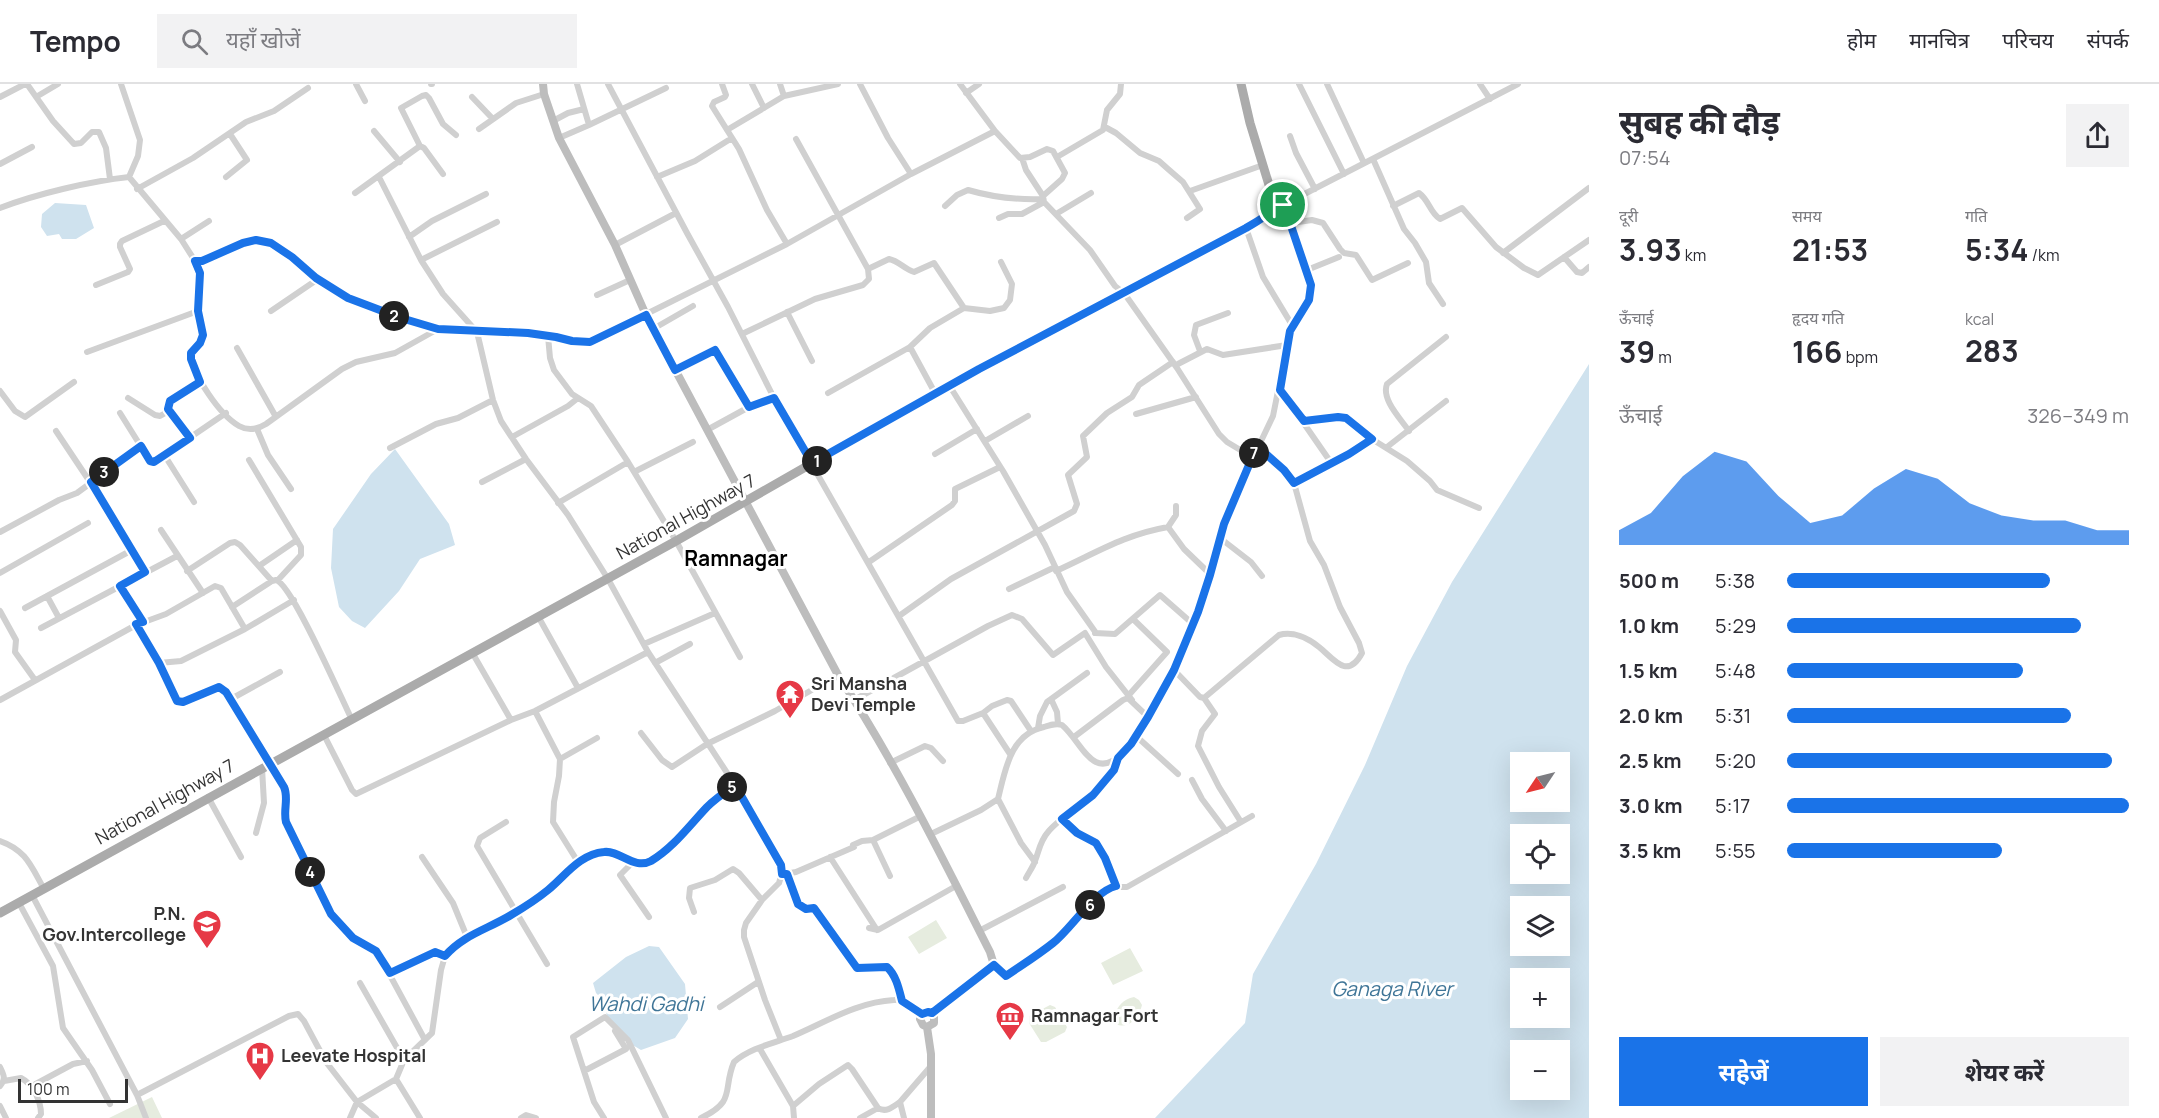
<!DOCTYPE html>
<html lang="hi">
<meta charset="utf-8">
<style>
body{margin:0;font-family:Manrope,"Noto Sans Devanagari",sans-serif;background:#f2f2f3;color:#2b2b33;height:100vh;display:flex;flex-direction:column;font-size:22px;white-space:nowrap}
*{box-sizing:border-box;margin:0}
p{font-size:20px;color:#7c7c81}
.icon{flex:none;width:33px;height:33px;fill:none;stroke:currentColor;stroke-width:2;stroke-linecap:round;stroke-linejoin:round}
.map{position:relative;flex:1;overflow:hidden}
.panel{display:flex;flex-direction:column;background:#fff;width:570px}
.panel>*{flex:none}
.needle{width:39px;rotate:235deg}
.controls{position:absolute;left:1510px;top:668px;display:grid;gap:12px}
.controls a{display:grid;place-items:center;width:60px;height:60px;border-radius:0px;background:#fff;box-shadow:0 6px 24px #0002;font-size:30px}
.scale{position:absolute;left:18px;bottom:15px;width:110px;box-sizing:border-box;padding-left:6px;border:3px solid #333;border-top:0;font-size:16px;line-height:21px;white-space:nowrap;color:#333;-webkit-text-stroke:4px #fff;paint-order:stroke}
.pin{position:absolute;display:grid;place-items:center;width:51px;height:51px;color:#fff;margin:-26px;border:3px solid #fff;border-radius:50%;box-shadow:0 2px 6px #0007}
.km{position:absolute;width:30px;height:30px;margin:-15px;border-radius:50%;background:#222;color:#fff;font-size:16px;line-height:30px;text-align:center}
.round{display:grid;place-items:center;flex:none;width:63px;height:63px;border-radius:0px;background:#f2f2f3}
.overview{display:flex;align-items:center;justify-content:space-between;height:102px;padding:0 30px}
h1{font-size:33px;font-weight:700;line-height:45px}
.metrics{display:grid;grid-template-columns:repeat(3,1fr);gap:9px;height:102px;padding:6px 30px}
.metrics div{display:grid;align-content:center}
.metrics b{font-size:30px;font-weight:700}
.metrics small{font-size:16px;font-weight:400}
.metrics p{font-size:16px}
.chart{height:168px;padding:12px 30px}
.chart p{display:flex;justify-content:space-between}
.chart svg{width:100%;height:108px;margin-top:6px;fill:#1a73e8;opacity:.7}
.button{display:flex;gap:12px;margin-top:auto;padding:12px 30px}
.button a{flex:1;height:69px;border-radius:0px;background:#1a73e8;color:#fff;font-size:24px;font-weight:700;line-height:69px;text-align:center}
.button a+a{background:#f2f2f3;color:#2b2b33}
ul{padding:0 30px;list-style:none;font-size:20px}
li{display:grid;grid-template-columns:96px 72px 1fr;align-items:center;height:45px}
li i{height:15px;border-radius:8px;background:#1a73e8}
header{display:flex;align-items:center;gap:36px;box-sizing:border-box;height:84px;padding:0 30px;background:#fff;border-bottom:2px solid #e1e1e2}
header strong{font-size:28px}
nav{display:flex;gap:33px;margin-inline-start:auto;font-size:21px}
.search{width:420px;height:54px;background:#f2f2f3;display:flex;align-items:center;gap:15px;box-sizing:border-box;padding:0 21px;border-radius:0px;color:#7c7c81;font-size:22px}
main{display:flex;flex:1;min-height:0}
.map>svg:first-child{display:block}
.green{fill:#e6ecdf}
.water{fill:#cfe2ee;fill-rule:evenodd}
.lines{fill:none;stroke-linecap:round;stroke-linejoin:round}
.street{stroke:#d0d0d0;stroke-width:6}
.secondary{stroke:#bdbdbd;stroke-width:8}
.primary{stroke:#ababab;stroke-width:9}
.route-casing{stroke:#fff;stroke-width:12}
.route{stroke:#1a73e8;stroke-width:8}
.labels{text-anchor:middle;stroke-width:6;stroke-linejoin:round;paint-order:stroke}
.street-label{font-size:18px;fill:#333;stroke:#fff}
.poi-label{font-size:18px;font-weight:bold;fill:#333;stroke:#fff;text-anchor:start}
.water-label{font-size:20px;font-style:italic;fill:#3f7597;stroke:#fff}
.quarter-label{font-size:21px;font-weight:bold;fill:#000;stroke:#fff}
</style>
<header>
<strong>Tempo</strong>
<div class="search"><svg class="icon" aria-label="search" viewBox="0 0 24 24"><circle cx="10" cy="10" r="6"/><path d="M15 15l6 6"/></svg>यहाँ खोजें</div>
<nav><a>होम</a><a>मानचित्र</a><a>परिचय</a><a>संपर्क</a></nav>
</header>
<main>
<div class="map">
<svg width="1589" height="1034" viewBox="0 0 1589 1034">
<rect width="100%" height="100%" fill="#fff"/>
<path class="green" d="M936 836 947 854 919 870 908 853Z
M1130 864 1143 887 1113 901 1101 879Z
M1134 913 1139 916 1142 921C1139 933 1129 946 1116 940L1114 932C1118 922 1123 915 1134 913Z
M1050 921 1055 923 1067 943 1065 948 1046 958H1041L1029 939V932Z
M152 1013 162 1034H109Z"/>
<path class="water" d="M55 119 86 121 94 144 76 155H62L59 150 47 152 41 143 42 130Z
M1589 280V1034H1155L1245 939 1253 890 1316 780 1365 681 1407 582 1452 498ZM1521 678H1560V717H1521ZM1521 750H1560V789H1521ZM1521 822H1560V861H1521ZM1521 894H1560V933H1521ZM1521 966H1560V1005H1521Z
M395 365 449 440 455 461 420 475 399 507 365 544 352 537 339 523 331 484 333 445 371 390Z
M649 862 659 863 685 900 688 935 675 954 641 966 621 954 607 934 605 918 596 909 593 899 626 873Z"/>
<g class="lines">
<path class="street" d="M27 0 53 37 74 60 81 59 92 48H99L106 64 110 95
M356 0 365 17
M431 0H432
M608 0 687 149 728 223 774 314 958 637H963L983 629 1010 670
M722 0 726 11 725 13 714 18 712 22 739 65 767 126 787 160
M752 0 764 24
M780 0 784 12
M860 0 888 54 911 90
M960 0 995 47 1020 74 1030 73 1047 65 1053 67 1065 89 1062 95 1043 112 1044 118 1090 166 1115 202 1124 209 1177 284 1219 350 1227 358 1252 373
M1299 0 1344 90
M1327 0 1364 79
M1480 0 1490 15
M966 9 979 0
M0 13 25 0
M36 13 58 0
M472 13 492 34
M553 37 568 29 584 25
M589 41 666 4
M1105 43 1116 49 1140 69 1159 77 1168 85 1183 98 1200 125 1187 134
M479 45 516 19 544 10
M727 46 784 12 838 0
M374 47 400 78
M1290 52 1296 69 1315 105
M559 54 589 41 577 0
M420 62 401 24 422 12 426 11 429 14 443 40 456 51
M1057 73 1103 46 1107 26 1120 10 1121 0
M1022 74 1026 86 1043 112
M1373 75 1404 145 1415 159 1426 178 1429 199 1443 220
M0 80 32 63
M129 93 181 155 195 177H202C218 170 239 156 257 157 280 158 298 179 314 192 325 200 338 208 349 214 377 227 410 241 440 245 469 249 498 247 527 249 548 250 568 259 590 258L787 160 911 90 995 47
M226 93 247 76 230 50
M379 93 421 176 443 210 477 248 493 316 501 337 526 375 568 431 608 495 648 568 735 701 781 781 783 786 779 799 762 816 746 839 744 846V853L765 916 781 956
M657 93 695 77 732 54
M137 105 193 74 246 38 274 27 308 4
M1190 107 1263 81
M355 109 420 62 424 64 443 90
M1283 121 1518 0
M945 122 957 111 968 106C992 113 1018 116 1043 115
M1393 122 1419 109C1429 116 1430 129 1440 135L1462 124 1496 163 1524 184 1538 191 1589 156
M0 124C36 110 91 97 129 93L138 72 140 56 121 0
M1056 130 1091 109
M999 134 1008 130H1022L1044 118
M1291 139 1312 136 1323 139 1340 165 1344 169 1356 171 1372 196 1408 179
M1246 144 1263 193 1292 241
M409 153 432 137 486 110
M181 155 209 137
M615 161 676 129
M1503 169 1589 104
M1564 173 1577 188 1582 189 1589 183
M421 176 497 138
M195 177 200 189 198 227 203 251 200 259 191 269C192 291 220 331 239 342 248 347 258 345 266 340L342 285 356 278 395 269 438 245
M868 185 889 175C899 177 904 185 914 188L934 179 964 224
M1307 186 1339 173
M96 201 128 188 130 185 120 163V160L122 157 164 137
M597 211 630 196
M271 227 318 195
M787 228 812 277
M653 245 693 222
M742 250 815 215 863 201 869 195 868 185 796 55
M548 252 550 274 554 286 572 310 591 322 628 378 676 457 740 573
M910 263 935 309
M237 264 276 333
M1200 267 1194 251 1196 241 1228 229
M87 268 198 227
M1176 281 1207 265 1223 271 1287 261
M675 286 715 266 749 323
M949 301 1003 387 1045 461 1067 508 1096 549
M1280 305 1332 380 1294 399
M0 307 15 327 25 333 74 298
M828 309 910 263 930 244 964 224 990 227 1004 224 1010 216 1012 200 1001 178
M128 314 155 331 160 332 169 327
M120 329 150 377 154 378 226 329
M1136 330 1196 313
M1304 337H1319L1338 332 1350 336 1367 352 1407 377 1430 397 1437 406 1479 424
M257 345 268 371 291 405
M707 346 749 323 774 314
M56 347 104 419 145 488
M1409 347C1400 334 1381 315 1387 300L1446 253
M512 353 568 322 578 314
M190 354 168 325 170 317 200 298
M985 357 1028 332
M1387 363 1446 317
M390 364 436 340 458 334 493 316
M935 370 977 345
M165 372 194 418
M249 376 301 463V471L278 496
M1332 380 1372 355
M634 388 693 358
M482 398 526 375
M558 419 628 378
M1176 422V431L1168 443 1184 465 1211 491
M161 446 203 509
M0 448 59 416 77 409 141 362
M1220 454 1251 478 1262 492
M869 478 952 421 955 417V405L1000 383
M259 482 297 456
M187 487 230 459 235 458 240 461 272 497
M1056 487C1096 469 1123 451 1168 443
M0 489 88 439
M120 502 143 538
M1009 505 1055 483
M47 512 59 534
M232 523 272 497 276 496C292 500 341 614 352 636
M25 524 132 466
M0 527 16 556 15 568 35 596
M899 532 951 495 1074 427 1077 420 1068 391 1087 373 1083 352 1107 329 1132 313 1139 301 1173 278
M539 534 578 604
M136 541 159 579 177 617 183 618 219 603 226 608 286 707 287 738 331 830 353 853 379 871 425 956
M41 544 177 472
M1095 549 1115 550 1160 511 1193 540
M644 560 715 529
M473 570 511 636
M159 579 181 577 245 545 294 516
M655 579 690 560
M1174 586 1200 613 1204 614 1279 551C1293 547 1308 554 1319 563 1333 574 1347 597 1362 569L1359 559 1340 523 1324 481 1310 457 1294 399 1284 386 1257 362
M1128 612 1167 568 1133 535
M1204 614 1215 630 1202 647 1198 662 1219 703 1241 738
M231 615 280 588
M1051 615 1057 628 1058 640
M0 616 136 541 166 530 215 502 221 504 245 545
M854 616 988 542 1012 531 1022 535 1053 571 1085 549 1106 583 1132 616
M535 627 560 675 559 692 554 718 553 738 578 778
M983 629 992 622 1007 616 1011 617 1031 647
M1038 644 1040 632 1047 618 1087 589
M641 649 662 676 672 683 707 660 775 627 838 591
M324 651 352 706 356 710 511 636 535 627 648 568
M1136 652 1178 690
M1074 653 1123 616 1128 614 1148 633
M560 675 597 654
M890 679 925 662 931 664 943 677
M1192 696 1202 715 1226 747
M208 713 241 773
M998 715 1021 759 1035 778
M1061 735 1077 749 1096 759 1105 774 1116 802
M506 738 480 754 477 762 547 880
M256 749 264 719 262 684
M931 750 981 726 998 715C1005 687 1010 650 1044 643 1050 641 1056 639 1062 641 1082 658 1092 698 1122 670L1148 633 1184 565 1211 491 1224 440 1233 416 1273 332 1290 247 1311 209C1312 194 1291 129 1281 119 1280 118 1274 114 1273 114
M873 756 890 792
M0 757C26 766 31 782 44 805
M422 773 453 819 467 853
M830 773 877 846
M633 778 620 791 649 833
M785 790 796 788 854 763 853 761 862 757 873 756 919 733
M787 790 798 820 806 825 814 824 857 884C863 885 866 883 871 882 895 879 898 899 902 917
M1026 794C1029 788 1033 783 1035 777 1039 767 1040 757 1048 748 1069 723 1111 709 1118 674
M32 811 137 1011 146 1034
M19 819 53 882 63 944 92 986 110 1020
M694 828 689 814 690 804 715 796 733 785 739 789 762 816
M869 844 878 846 956 802
M979 847 1063 803
M994 881 1006 892 1054 858 1102 810 1112 803H1127L1252 732
M390 889 435 868 445 872
M360 899 404 976
M720 923 758 898
M760 965 793 1022
M0 983C4 991 6 995 0 1002
M584 987 626 965 615 947
M396 995 420 1034
M4 997 21 994C33 1000 41 1017 41 1030L38 1034
M32 1002 73 980 87 977
M137 1011 289 932 298 930 304 937 326 978 357 1018 376 1034
M0 1022 6 1034
M350 1034 357 1018 396 995 404 976 432 949 441 886 445 872 463 855 511 831 541 812 578 778 585 774 604 767 610 768 633 778 643 780 649 778 671 762 707 723 735 701
M521 1034 526 1031 536 1034
M604 1034 594 1018 573 953 605 933 628 956 666 1034
M701 1034C737 1017 722 1006 734 978 750 964 774 959 793 952 826 938 857 918 894 916 905 915 914 924 922 930
M794 1034 793 1022 819 1000 848 981 852 985 878 1024C886 1029 893 1023 900 1018
M860 1034 878 1024
M904 1034 900 1018 931 982"/>
<path class="secondary" d="M543 0 544 10 559 54 615 161 646 231 838 591C896 679 943 775 990 868L994 881 932 929H924L920 935 923 941 927 943 934 939V932L932 929
M927 943 931 970V1034"/>
<path class="primary" d="M0 829 676 457 935 309 1265 133 1271 126 1273 114 1250 39 1241 0"/>
</g>
<g class="lines">
<g class="route-casing">
<path id="route" d="M1273 114 1281 118 1286 127 1311 201 1309 216 1290 247 1280 306 1304 337 1338 333 1346 334 1372 355 1349 370 1294 399 1284 386 1257 362 1224 440 1210 491 1198 528 1174 586 1148 633 1131 660 1118 674 1114 686 1093 711 1062 735 1077 749 1096 759 1105 774 1116 802C1093 808 1072 844 1053 859 1038 871 1022 881 1006 892L994 881 932 929 928 928 922 930 902 917C899 905 896 891 887 883L857 884 814 824 806 825 798 820 787 790H782L781 781 735 701C725 708 715 715 707 723 689 742 673 764 651 777 634 786 620 766 604 768 580 770 565 792 548 806 537 815 523 824 511 831 488 845 463 851 445 872L435 868 390 889 376 867 353 854 331 830 286 738C283 726 289 714 284 703L226 608 219 603 183 618 177 617 159 579 136 540 143 538 120 502 145 488 91 398 141 362 150 377 154 378 190 354 168 325 170 317 200 298 191 275V269L200 259 203 251 198 227 200 189 195 177H202L243 159 256 156 271 159 292 173 316 194 348 214 401 234 438 245 528 249 556 253 572 257 590 258 646 231 675 286 715 266 749 323 774 314 812 379 979 285 1246 144C1259 136 1273 131 1273 114Z"/>
</g>
<use href="#route" class="route"/>
</g>
<defs>
<g id="temple-pin" transform="scale(1.5)"><path d="M0 17L-7.5 6A9.5 9.5 0 1 1 7.5 6Z" fill="#e63946" stroke="#fff"/><path d="M0-6L5-2H3V0L6.5 2.5H4V6H1.5V3h-3V6H-4V2.5H-6.5L-3 0V-2H-5Z" fill="#fff"/></g>
<g id="university-pin" transform="scale(1.5)"><path d="M0 17L-7.5 6A9.5 9.5 0 1 1 7.5 6Z" fill="#e63946" stroke="#fff"/><path d="M0-5L7-2L0 1L-7-2ZM-4 1L0 2.5L4 1V4Q0 6-4 4Z" fill="#fff"/></g>
<g id="museum-pin" transform="scale(1.5)"><path d="M0 17L-7.5 6A9.5 9.5 0 1 1 7.5 6Z" fill="#e63946" stroke="#fff"/><path d="M0-6L6-3V-2H-6V-3ZM-5-1h2V3h-2ZM-1-1h2V3h-2ZM3-1h2V3H3ZM-6 4H6V6H-6Z" fill="#fff"/></g>
<g id="hospital-pin" transform="scale(1.5)"><path d="M0 17L-7.5 6A9.5 9.5 0 1 1 7.5 6Z" fill="#e63946" stroke="#fff"/><path d="M-5-5h3v3.5h4V-5h3V5h-3V1.5h-4V5h-3Z" fill="#fff"/></g>
</defs>
<g fill-rule="evenodd">
<use href="#temple-pin" x="790" y="610"/>
<use href="#university-pin" x="207" y="840"/>
<use href="#museum-pin" x="1010" y="932"/>
<use href="#hospital-pin" x="260" y="972"/>
</g>
<g class="labels">
<g class="street-label">
<text transform="translate(686 433) rotate(-29)" y="6">National Highway 7</text>
<text transform="translate(165 718) rotate(-29)" y="6">National Highway 7</text>
</g>
<g class="poi-label">
<text x="811" y="606">Sri Mansha<tspan x="811" dy="21">Devi Temple</tspan></text>
<text x="186" y="836" text-anchor="end">P.N.<tspan x="186" dy="21">Gov.Intercollege</tspan></text>
<text x="1031" y="938">Ramnagar Fort</text>
<text x="281" y="978">Leevate Hospital</text>
</g>
<g class="water-label">
<text x="1392" y="912">Ganaga River</text>
<text x="646" y="927">Wahdi Gadhi</text>
</g>
<g class="quarter-label">
<text x="736" y="482">Ramnagar</text>
</g>
</g>
</svg>
<div class="controls">
<a><svg class="needle" viewBox="-14 -14 28 28"><path d="M0-13l5 13h-10z" fill="#e53935"/><path d="M0 13l5-13h-10z" fill="#7c7c81"/></svg></a>
<a><svg class="icon" aria-label="locate" viewBox="0 0 24 24"><circle cx="12" cy="12" r="6"/><path d="M12 2v4M12 18v4M2 12h4M18 12h4"/></svg></a>
<a><svg class="icon" aria-label="layers" viewBox="0 0 24 24"><path d="M12 4l9 5-9 5-9-5zM3 14l9 5 9-5"/></svg></a>
<a>+</a>
<a>−</a>
</div>
<div class="scale">100 m</div>
<div class="pin" style="left:1283px;top:121px;background:#1e9e55"><svg class="icon" aria-label="arrive" viewBox="0 0 24 24"><path d="M6 21V4h12l-3 4 3 4H6"/></svg></div>
<b class="km" style="left:817px;top:377px">1</b>
<b class="km" style="left:394px;top:232px">2</b>
<b class="km" style="left:104px;top:388px">3</b>
<b class="km" style="left:310px;top:788px">4</b>
<b class="km" style="left:732px;top:703px">5</b>
<b class="km" style="left:1090px;top:821px">6</b>
<b class="km" style="left:1254px;top:369px">7</b>
</div>
<section class="panel">
<div class="overview"><div><h1>सुबह की दौड़</h1><p>07:54</p></div><a class="round"><svg class="icon" aria-label="share" viewBox="0 0 24 24"><path d="M12 15V3M7 8l5-5 5 5M5 13v7h14v-7"/></svg></a></div>
<div class="metrics">
<div><p>दूरी</p><b>3.93<small> km</small></b></div>
<div><p>समय</p><b>21:53</b></div>
<div><p>गति</p><b>5:34<small> /km</small></b></div>
</div>
<div class="metrics">
<div><p>ऊँचाई</p><b>39<small> m</small></b></div>
<div><p>हृदय गति</p><b>166<small> bpm</small></b></div>
<div><p>kcal</p><b>283</b></div>
</div>
<div class="chart"><p><span>ऊँचाई</span>326–349 m</p>
<svg viewBox="0 0 160 44" preserveAspectRatio="none"><path d="M0 44V38L10 31L20 16L30 6L40 10L50 24L60 35L70 32L80 21L90 13L100 17L110 27L120 32L130 34L140 34L150 38L160 38V44z"/></svg>
</div>
<ul>
<li><b>500 m</b>5:38<i style="width:77%"></i></li>
<li><b>1.0 km</b>5:29<i style="width:86%"></i></li>
<li><b>1.5 km</b>5:48<i style="width:69%"></i></li>
<li><b>2.0 km</b>5:31<i style="width:83%"></i></li>
<li><b>2.5 km</b>5:20<i style="width:95%"></i></li>
<li><b>3.0 km</b>5:17<i style="width:100%"></i></li>
<li><b>3.5 km</b>5:55<i style="width:63%"></i></li>
</ul>
<div class="button"><a>सहेजें</a><a>शेयर करें</a></div>
</section>
</main>
